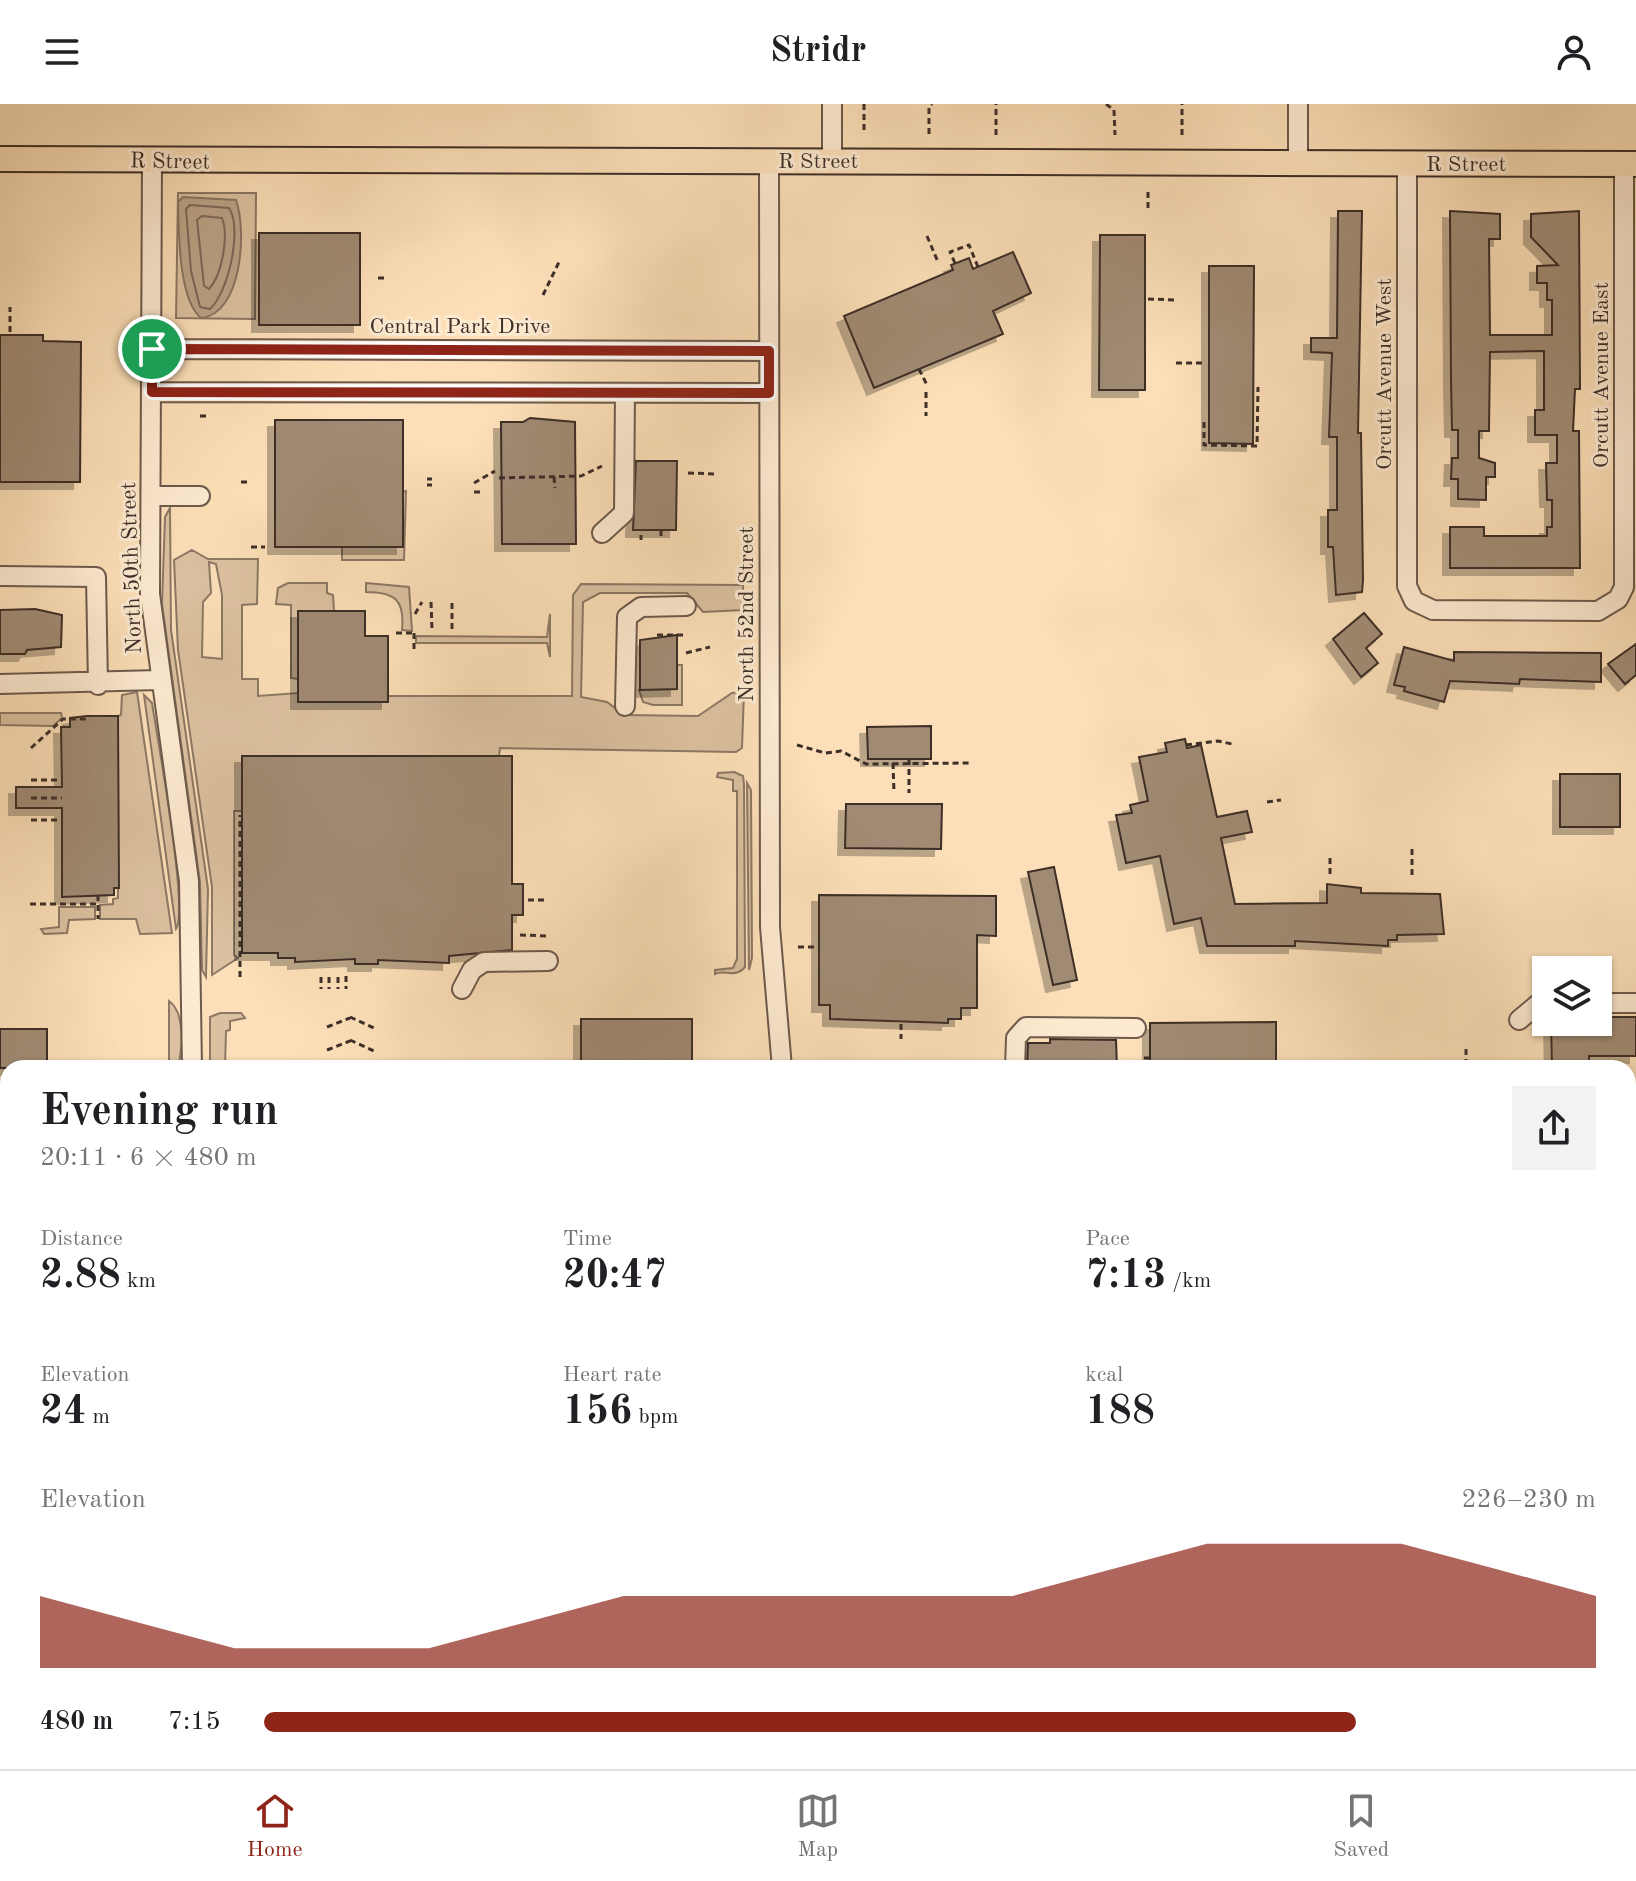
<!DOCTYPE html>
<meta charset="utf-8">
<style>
body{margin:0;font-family:"Old Standard TT",serif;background:#f2f2f2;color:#202124;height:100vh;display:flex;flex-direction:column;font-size:30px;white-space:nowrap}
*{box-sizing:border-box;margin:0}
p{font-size:26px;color:#757577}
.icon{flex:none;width:44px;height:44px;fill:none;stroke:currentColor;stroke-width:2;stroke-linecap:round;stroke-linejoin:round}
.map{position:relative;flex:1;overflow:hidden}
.details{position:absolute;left:0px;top:956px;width:1636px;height:710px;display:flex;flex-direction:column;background:#fff;border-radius:24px 24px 0 0;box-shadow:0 2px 6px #0004}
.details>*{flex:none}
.fabs{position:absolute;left:1532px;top:852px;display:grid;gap:16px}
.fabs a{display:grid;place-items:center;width:80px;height:80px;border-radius:0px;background:#fff;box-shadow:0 2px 6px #0004;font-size:40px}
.pin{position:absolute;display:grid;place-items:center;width:68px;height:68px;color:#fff;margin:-34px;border:4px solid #fff;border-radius:50%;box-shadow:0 2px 8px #0007}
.round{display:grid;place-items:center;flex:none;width:84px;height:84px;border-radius:0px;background:#f2f2f2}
.headline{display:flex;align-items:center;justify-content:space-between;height:136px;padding:0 40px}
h1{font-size:44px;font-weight:700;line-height:60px}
.stats{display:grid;grid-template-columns:repeat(3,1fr);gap:12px;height:136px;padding:8px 40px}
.stats div{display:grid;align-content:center}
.stats b{font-size:40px;font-weight:700}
.stats small{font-size:22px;font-weight:400}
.stats p{font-size:22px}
.chart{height:224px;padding:16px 40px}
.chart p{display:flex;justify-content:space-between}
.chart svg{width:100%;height:144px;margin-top:8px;fill:#8f2418;opacity:.7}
ul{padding:0 40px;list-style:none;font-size:26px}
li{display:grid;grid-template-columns:128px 96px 1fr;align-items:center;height:60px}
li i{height:20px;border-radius:10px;background:#8f2418}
header{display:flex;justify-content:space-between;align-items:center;height:104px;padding:0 40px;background:#fff;font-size:36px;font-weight:700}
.menu{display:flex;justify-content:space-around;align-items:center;height:112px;border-top:2px solid #e0e0e0;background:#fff;font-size:22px;color:#757577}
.menu a{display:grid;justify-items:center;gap:4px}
.menu .active{color:#8f2418}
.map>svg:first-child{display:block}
.green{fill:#dcc1a0;stroke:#8c7864;stroke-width:2;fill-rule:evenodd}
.water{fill:#bba387;stroke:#897461;stroke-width:2}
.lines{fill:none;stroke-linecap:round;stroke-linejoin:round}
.shore{stroke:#7c6858;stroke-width:2}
.building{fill:#a08a73;stroke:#3d2e28;stroke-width:2;filter:url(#shadow)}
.minor-casing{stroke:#6d5a4c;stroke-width:22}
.major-casing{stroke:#3d2e28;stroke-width:28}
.path{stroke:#3d2e28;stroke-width:3;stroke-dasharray:6 4;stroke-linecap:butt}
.minor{stroke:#fdead1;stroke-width:18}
.major{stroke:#fcdfb8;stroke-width:24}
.route-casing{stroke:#fff;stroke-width:16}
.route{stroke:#8f2418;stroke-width:10}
.labels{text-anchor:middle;stroke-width:6;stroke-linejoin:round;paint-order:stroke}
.street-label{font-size:22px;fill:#3d2e28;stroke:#fdead1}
</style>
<header><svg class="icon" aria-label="menu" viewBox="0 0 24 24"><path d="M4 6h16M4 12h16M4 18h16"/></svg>Stridr<svg class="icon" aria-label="person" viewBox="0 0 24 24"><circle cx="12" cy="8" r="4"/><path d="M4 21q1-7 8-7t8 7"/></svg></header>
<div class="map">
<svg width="1636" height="1665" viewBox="0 0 1636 1665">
<defs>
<filter id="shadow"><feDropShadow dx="-7" dy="7" stdDeviation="0" flood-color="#0004"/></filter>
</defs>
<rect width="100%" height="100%" fill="#fcdfb8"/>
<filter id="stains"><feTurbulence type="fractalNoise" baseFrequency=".0025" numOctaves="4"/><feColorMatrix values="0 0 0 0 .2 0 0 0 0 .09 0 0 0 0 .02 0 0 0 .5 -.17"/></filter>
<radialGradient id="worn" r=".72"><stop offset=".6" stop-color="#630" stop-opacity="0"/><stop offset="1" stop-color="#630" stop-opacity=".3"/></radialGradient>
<path class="green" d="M178 89H256L255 215 176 214Z
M406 387 404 456H342V443H402L403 388Z
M170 404 171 526 208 785 206 873 202 866 200 778 162 500 165 413Z
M192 446 208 455H258L257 500 242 501V575H258V592L298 589V598H388V592H572L573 491 581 480 743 481V506L703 508 687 489H600L583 498 581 593 607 598 624 611 698 612 732 589 744 588 742 644 736 648 500 644 499 652H243L242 707H234V851L238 854 212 871V783L178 546 174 456ZM209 458 216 460 222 491V555L202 553 203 498 211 489Z
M288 479H327V489L333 491 334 507 298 508V575L291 574V501L276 500 278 484Z
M366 479 409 483 412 527 402 526C405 496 395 488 366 488Z
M550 510V553L547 539H416V532L547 533Z
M677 561H682V601H653L643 598 639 586 677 585Z
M137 588 172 829 140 830 136 815H100V801L113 800V795L118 794V612L121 611 122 591Z
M144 591 152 599C157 632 189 807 176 825Z
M0 609H61L62 614 53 622 0 621Z
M734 668 743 672 744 680 745 863C735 875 725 865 715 870V866L733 864 737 855V687H733V676L717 673 718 669Z
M747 679 751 686 752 854 749 866Z
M59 803H95V815L69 816 67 829 44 830 41 825 59 823Z
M169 897C186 909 182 945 178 964H169Z
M220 909H241L245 914 230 917V926L226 927 225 964H210V913Z"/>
<path class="water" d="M183 93 236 96C247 127 242 210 201 214 178 195 179 127 178 98Z"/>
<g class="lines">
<path class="shore" d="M190 101 229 104C243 125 228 189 210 205L200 203 191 167 186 105Z
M202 112 222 114C229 132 222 171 209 185L204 182 197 116Z"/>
</g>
<path class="building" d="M1338 107H1362L1358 329H1361L1363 476 1362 488 1336 491 1333 443H1328V406H1337V333H1329L1332 249 1311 248V234H1337Z
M1450 107 1500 110V135H1489L1490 231H1552V196H1547V179H1537V162L1558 161 1531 133V110L1579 107 1580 285H1575L1573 327H1579L1580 464H1450V423H1484V432H1547V423H1552V396H1547L1546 359H1557V331H1535V306H1544V247L1490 248 1489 327H1479V354L1495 359V373H1486V396L1458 395V375H1451L1452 354H1458V326H1452L1451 277Z
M259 129H360V221H259Z
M1100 131H1145V286H1099Z
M1013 148 1031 189 993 207 1003 230 874 284 844 212 953 166 951 161 969 154 973 165Z
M1209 162H1254L1253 340 1209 339Z
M0 231H43V237L81 238 80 378H0Z
M530 314 575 318 576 440H502L501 318H523Z
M275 316H403V443H275Z
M636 357H677L676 426H633Z
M35 505 62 511 61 543 27 546 25 550H0V506Z
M298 507H365V532H388V598H298Z
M1364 509 1382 530 1366 544 1378 559 1361 573 1333 535Z
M677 531V585L640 586V536Z
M1636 540V571L1625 580 1608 560Z
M1404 543 1454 557V548L1601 549V578L1520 575 1519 580 1450 577 1444 598 1404 587 1405 583 1394 581Z
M87 612H118L119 784H114V791L62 793V704H16V683H62L61 623H70V614Z
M931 622V655H868L867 623Z
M1185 635 1187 644 1201 641 1217 713 1247 707 1252 728 1221 734 1235 800 1327 799V780L1361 784V789L1440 790 1444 830 1397 831V836H1388V842L1295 837V842H1207L1201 814 1174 820 1160 752 1126 759 1116 711 1132 709 1130 701 1148 697 1139 653 1167 648 1165 639Z
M242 652H512V780H523V811H512V846L449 852V859L378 856V860H355V855L295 858V854H278V849H242Z
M1560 670H1620V723H1560Z
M846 700H942L941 745 845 744Z
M1054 763 1077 876 1053 881 1028 768Z
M819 791 996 792V832L977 831V904H961V915H948V919L830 915V901H819Z
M1598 913H1636V952H1589V964H1552L1551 918H1598Z
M581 915H692V964H581Z
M1276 918V964H1150V919Z
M0 925H47V964H0Z
M1050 935 1116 936 1117 964H1027L1028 939H1050Z"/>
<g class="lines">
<g class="minor-casing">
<path id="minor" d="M832 0V56
M152 56 150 490 189 777 192 964
M769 56 770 823 782 964
M1298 58V0
M1407 59V482L1414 497 1433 506 1598 507 1618 495 1624 483V59
M152 245 769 247
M152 288 769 289
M151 392H200
M602 429 624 409 625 289
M0 472 96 473 98 581
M0 580 159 576
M625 602 627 513 641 503 686 502
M462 885 472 866 484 858 548 857
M1598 899H1636
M1519 916 1538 900H1546
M1015 964 1016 934 1026 923 1136 924
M1629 1158 1628 1015H1636
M0 1371 6 1360V1260
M193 1658V1665
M746 1658V1665
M1023 1658V1665
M1599 1665V1658"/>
</g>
<g class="major-casing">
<path id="major" d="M0 55 1636 60
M0 1142H8
M1628 1158H1636
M0 1175 8 1173
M1628 1190H1636"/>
</g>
<path class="path" d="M864 0V30
M1106 0 1114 6 1115 31
M929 30V3L932 0
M996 31V0
M1182 31V0
M1148 88V108
M927 132 938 158
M955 159 950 148 969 141 978 163
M378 174H384
M543 191 560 156
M1148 195 1176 196
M10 228V203
M1176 259H1203
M919 265 927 281
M926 288V312
M200 312H207
M1204 318V341L1257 342 1258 283
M688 369 716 370
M554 373 555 384
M499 374 581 372 602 362
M427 375H432
M241 378H248
M474 379 495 367
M427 381H432
M474 388H482
M661 426V436
M641 431V436
M251 443H265
M431 498 432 525
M415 510 422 498
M452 525V499
M396 529H415
M414 529V545
M657 531H683
M686 549 710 543
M797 641 825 649 841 647 866 660 970 659
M1186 641 1218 637 1232 640
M31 644 63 615H90
M909 655V689
M893 659 894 689
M31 676H58
M31 694H62
M1267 698 1281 696
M31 716H58
M1412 745V772
M1330 754V773
M98 791V815
M528 796H548
M30 800H98
M520 831 548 832
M798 843H819
M346 872V885
M240 873V711
M321 873V885
M329 873V885
M338 873V885
M350 913 374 924
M901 920V935
M327 923 350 914
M350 936 374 947
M1466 945V964
M327 946 350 937
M1144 954H1150"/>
<use href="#minor" class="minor"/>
<use href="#major" class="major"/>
</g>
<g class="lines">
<g class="route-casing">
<path id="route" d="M152 245 769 247V289L152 288Z"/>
</g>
<use href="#route" class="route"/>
</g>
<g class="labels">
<g class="street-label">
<text transform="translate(170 56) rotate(1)" y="8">R Street</text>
<text x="818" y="64">R Street</text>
<text x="1466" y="67">R Street</text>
<text x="460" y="229">Central Park Drive</text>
<text transform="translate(1383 270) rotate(-90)" y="8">Orcutt Avenue West</text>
<text transform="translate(1600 271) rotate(-90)" y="8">Orcutt Avenue East</text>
<text transform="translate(130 464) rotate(-92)" y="8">North 50th Street</text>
<text transform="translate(745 510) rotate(-90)" y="8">North 52nd Street</text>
</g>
</g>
<rect width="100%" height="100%" filter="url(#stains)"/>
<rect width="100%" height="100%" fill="url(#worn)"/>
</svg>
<div class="fabs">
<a><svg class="icon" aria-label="layers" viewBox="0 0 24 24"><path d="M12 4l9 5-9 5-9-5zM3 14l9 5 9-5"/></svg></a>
</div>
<div class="pin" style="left:152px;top:245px;background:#1e9e55"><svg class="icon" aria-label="arrive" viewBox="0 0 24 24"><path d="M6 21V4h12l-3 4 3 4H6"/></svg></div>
<section class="details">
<div class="headline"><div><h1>Evening run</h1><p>20:11 · 6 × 480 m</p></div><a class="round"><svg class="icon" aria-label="share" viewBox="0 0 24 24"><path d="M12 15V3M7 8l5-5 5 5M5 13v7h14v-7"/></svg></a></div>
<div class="stats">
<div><p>Distance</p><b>2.88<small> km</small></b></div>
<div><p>Time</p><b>20:47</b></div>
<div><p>Pace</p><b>7:13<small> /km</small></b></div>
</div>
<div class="stats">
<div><p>Elevation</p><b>24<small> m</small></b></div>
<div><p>Heart rate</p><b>156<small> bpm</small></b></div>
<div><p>kcal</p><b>188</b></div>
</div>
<div class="chart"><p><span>Elevation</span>226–230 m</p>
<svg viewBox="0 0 160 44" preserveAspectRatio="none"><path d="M0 44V22L10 30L20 38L30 38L40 38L50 30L60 22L70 22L80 22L90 22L100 22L110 14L120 6L130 6L140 6L150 14L160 22V44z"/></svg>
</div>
<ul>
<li><b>480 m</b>7:15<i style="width:82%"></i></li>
</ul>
</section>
</div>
<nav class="menu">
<a class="active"><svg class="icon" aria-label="home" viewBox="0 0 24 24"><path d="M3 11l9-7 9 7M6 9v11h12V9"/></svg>Home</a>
<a><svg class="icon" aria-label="map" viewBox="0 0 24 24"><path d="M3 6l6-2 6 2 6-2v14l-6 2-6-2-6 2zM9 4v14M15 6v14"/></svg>Map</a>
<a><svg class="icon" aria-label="saved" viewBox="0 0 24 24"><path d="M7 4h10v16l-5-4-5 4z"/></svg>Saved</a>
</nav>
